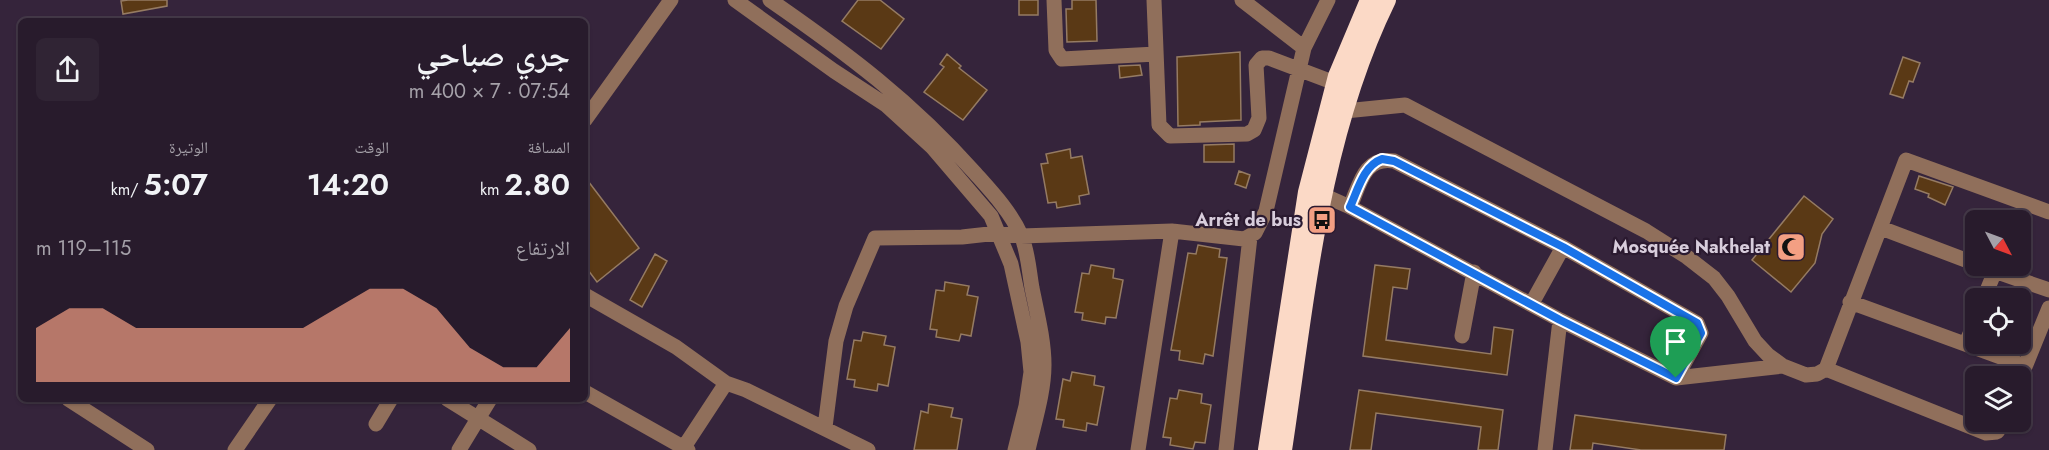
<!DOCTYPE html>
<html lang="ar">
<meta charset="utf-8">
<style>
body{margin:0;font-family:Jost,"Noto Naskh Arabic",sans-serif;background:#302434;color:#f1f3f6;direction:rtl;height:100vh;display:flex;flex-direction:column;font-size:22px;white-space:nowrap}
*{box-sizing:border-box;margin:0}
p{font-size:20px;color:#a5a1a9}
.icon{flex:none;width:33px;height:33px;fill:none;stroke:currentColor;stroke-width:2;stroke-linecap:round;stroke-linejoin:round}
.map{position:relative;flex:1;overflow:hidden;direction:ltr}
.panel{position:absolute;left:18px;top:18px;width:570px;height:384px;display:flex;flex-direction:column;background:#281b2c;border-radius:9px;box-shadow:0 2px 4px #0004,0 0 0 2px #443948;direction:rtl}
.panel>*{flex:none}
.needle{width:39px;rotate:131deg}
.buttons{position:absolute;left:1965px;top:210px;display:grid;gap:12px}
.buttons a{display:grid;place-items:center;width:66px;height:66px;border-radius:9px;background:#281b2c;box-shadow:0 2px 4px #0004,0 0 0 2px #443948;font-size:30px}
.pin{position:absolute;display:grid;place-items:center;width:51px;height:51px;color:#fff;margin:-62px -26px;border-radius:50% 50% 50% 0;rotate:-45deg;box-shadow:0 0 6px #0007}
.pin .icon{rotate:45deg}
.round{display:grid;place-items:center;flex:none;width:63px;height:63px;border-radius:9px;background:#302434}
.summary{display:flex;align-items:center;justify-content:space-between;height:102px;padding:0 18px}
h1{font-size:33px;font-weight:600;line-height:45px}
.stats{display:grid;grid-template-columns:repeat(3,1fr);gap:9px;height:102px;padding:6px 18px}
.stats div{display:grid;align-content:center}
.stats b{font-size:30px;font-weight:600}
.stats small{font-size:16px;font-weight:400}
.stats p{font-size:16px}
.chart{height:168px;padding:12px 18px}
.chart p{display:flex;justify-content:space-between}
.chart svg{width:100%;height:108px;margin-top:6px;fill:#f39f83;opacity:.7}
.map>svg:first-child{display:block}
.building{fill:#5a3915;stroke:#957b63;stroke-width:1.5}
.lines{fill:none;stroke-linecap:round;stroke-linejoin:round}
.minor{stroke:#906f5b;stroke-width:15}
.highway{stroke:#fbd9c6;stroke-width:18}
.route-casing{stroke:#fff;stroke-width:12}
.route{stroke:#1a73e8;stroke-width:8}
.labels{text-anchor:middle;stroke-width:4.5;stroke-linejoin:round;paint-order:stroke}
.poi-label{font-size:18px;font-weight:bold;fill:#d8cddc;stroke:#2b1a30;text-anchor:end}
</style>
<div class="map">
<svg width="2049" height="450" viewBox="0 0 2049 450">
<rect width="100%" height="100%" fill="#35243b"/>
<path class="building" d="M128 0H167V6L123 14 121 1Z
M858 0H880L904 19 881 49 842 21Z
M1019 0H1038V15H1019Z
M1072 0H1096L1097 41 1067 42 1066 9H1072Z
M1240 52 1241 120 1200 122V125L1178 126 1177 57Z
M947 54 961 66 959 68 987 90 963 120 924 92 944 67 940 64Z
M1903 57 1920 63 1913 82 1909 81 1903 98 1890 94Z
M1140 65 1142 75 1120 78 1119 66Z
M1234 144V162H1204V145Z
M1070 149 1071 158 1082 156 1089 194 1079 196 1080 204 1057 208 1056 202 1048 203 1041 164 1048 163 1046 154Z
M1239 171 1250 175 1246 188 1235 184Z
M1919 176 1953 187 1945 205 1928 197 1929 194 1915 189Z
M585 177 639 248 597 282 585 266Z
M1804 196 1833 219 1822 234 1815 263 1791 292 1752 260Z
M1198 245 1220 249 1219 257 1227 258 1213 356 1205 354 1203 364 1179 360 1180 351 1171 350 1188 253 1196 254Z
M655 254 667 261 642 307 630 300Z
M1091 265 1114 269 1113 278 1123 280 1116 318 1106 317 1105 324 1082 320 1083 313 1075 312 1082 273 1089 274Z
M1375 265 1410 269 1407 289 1393 287 1386 340 1491 354 1494 327 1513 330 1507 375 1363 356Z
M945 282 969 286 967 295 978 297 971 336 961 334 959 341 936 337 937 330 930 329 936 290 944 291Z
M863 332 886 336 884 345 895 347 888 386 878 384 877 391 854 387 855 380 847 379 854 340 861 341Z
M1072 372 1095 376 1094 385 1104 387 1097 425 1087 423 1086 431 1063 427 1064 420 1056 419 1063 379 1070 381Z
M1179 390 1202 394 1201 403 1211 405 1205 443 1195 442 1193 449 1170 445 1171 438 1163 437 1170 398 1177 399Z
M1359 390 1503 410 1498 450H1478L1481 427 1376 413 1371 450H1350Z
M929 404 953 408 951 417 962 419 957 450H914L921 411 928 413Z
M1575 415 1726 435 1724 450H1641L1593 443 1592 450H1570Z"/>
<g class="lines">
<path class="minor" d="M735 0 834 71 886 105 932 147 991 216 1011 264 1028 342 1031 372 1026 406 1015 450
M770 0C848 54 911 101 975 173 992 192 1010 211 1021 235 1028 251 1029 271 1032 288 1037 313 1044 340 1044 365 1044 393 1034 423 1028 450
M1054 0 1056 50 1062 59 1156 54
M1154 0 1159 125 1170 136 1247 134 1254 130 1259 118 1256 65 1262 58H1269L1335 83
M1304 48 1328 0
M1345 111 1405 105 1646 231 1687 257 1714 278 1728 296 1755 341 1768 355 1783 366 1806 375 1817 374 1826 369 1906 160 2049 212
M585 120 671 0
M1323 195 1350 207 1560 320 1676 378 1783 366
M1350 207C1360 184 1364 156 1394 161L1563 247 1697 323 1701 333 1676 378
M1881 228 1976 264
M1980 266 2049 290
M585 295 676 347 726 383
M1984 298 1995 271
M1850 302 2025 366
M1532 303 1563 247
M1462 336 1474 272
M1966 343 1976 320
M1826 369 1986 433 1997 432 2004 422
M2020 379 2049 308
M585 392 688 450
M68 399 147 450
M447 399 529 450
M376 424 391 399
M825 427 836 341 846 306 875 238 962 237 998 233 1021 236 1172 231 1244 239 1255 233 1266 211 1304 48 1242 0
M235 450 270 399
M459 450 490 399
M682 450 726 383 746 390 868 450
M1138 450 1172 231
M1226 450 1250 237
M1545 450 1560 320"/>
<path class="highway" d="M1267 450 1307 192 1337 76 1369 0
M1283 450C1306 299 1319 139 1387 0"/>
</g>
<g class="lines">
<g class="route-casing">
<path id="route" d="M1382 159 1394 161 1563 247 1697 323 1701 333 1676 378 1560 320 1350 207C1358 190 1363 166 1382 159Z"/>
</g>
<use href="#route" class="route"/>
</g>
<defs>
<g id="bus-square" transform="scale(1.5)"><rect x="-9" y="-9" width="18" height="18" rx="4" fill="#f39f83" stroke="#2b1a30"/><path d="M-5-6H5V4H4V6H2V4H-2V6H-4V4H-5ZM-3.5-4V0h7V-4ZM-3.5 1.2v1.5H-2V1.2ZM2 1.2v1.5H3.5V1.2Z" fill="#111"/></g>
<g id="mosque-square" transform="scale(1.5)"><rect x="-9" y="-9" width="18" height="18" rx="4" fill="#f39f83" stroke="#2b1a30"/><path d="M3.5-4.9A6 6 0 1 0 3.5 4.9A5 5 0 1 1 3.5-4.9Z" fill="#111"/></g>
</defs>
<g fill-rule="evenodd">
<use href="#bus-square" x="1322" y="220"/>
<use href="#mosque-square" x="1791" y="247"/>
</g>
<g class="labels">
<g class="poi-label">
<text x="1301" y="226">Arrêt de bus</text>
<text x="1770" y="253">Mosquée Nakhelat</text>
</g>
</g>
</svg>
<div class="buttons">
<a><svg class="needle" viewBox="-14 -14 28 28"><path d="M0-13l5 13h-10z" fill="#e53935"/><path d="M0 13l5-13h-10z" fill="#a5a1a9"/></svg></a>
<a><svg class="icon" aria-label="locate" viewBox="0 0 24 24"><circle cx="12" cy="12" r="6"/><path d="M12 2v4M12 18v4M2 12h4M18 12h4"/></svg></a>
<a><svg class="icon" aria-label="layers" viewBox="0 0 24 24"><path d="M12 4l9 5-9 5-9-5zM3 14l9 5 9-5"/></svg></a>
</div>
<div class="pin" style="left:1676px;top:378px;background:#1e9e55"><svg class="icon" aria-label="arrive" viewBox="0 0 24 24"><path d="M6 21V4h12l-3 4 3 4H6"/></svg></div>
<section class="panel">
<div class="summary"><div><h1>جري صباحي</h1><p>07:54 · 7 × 400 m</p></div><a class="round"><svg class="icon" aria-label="share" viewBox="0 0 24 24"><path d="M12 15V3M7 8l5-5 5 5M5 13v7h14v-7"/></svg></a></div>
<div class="stats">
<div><p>المسافة</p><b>2.80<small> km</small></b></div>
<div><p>الوقت</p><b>14:20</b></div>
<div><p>الوتيرة</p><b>5:07<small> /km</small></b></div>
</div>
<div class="chart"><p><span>الارتفاع</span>115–119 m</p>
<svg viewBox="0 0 160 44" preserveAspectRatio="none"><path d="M0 44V22L10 14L20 14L30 22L40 22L50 22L60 22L70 22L80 22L90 14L100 6L110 6L120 14L130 30L140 38L150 38L160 22V44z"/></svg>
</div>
</section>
</div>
